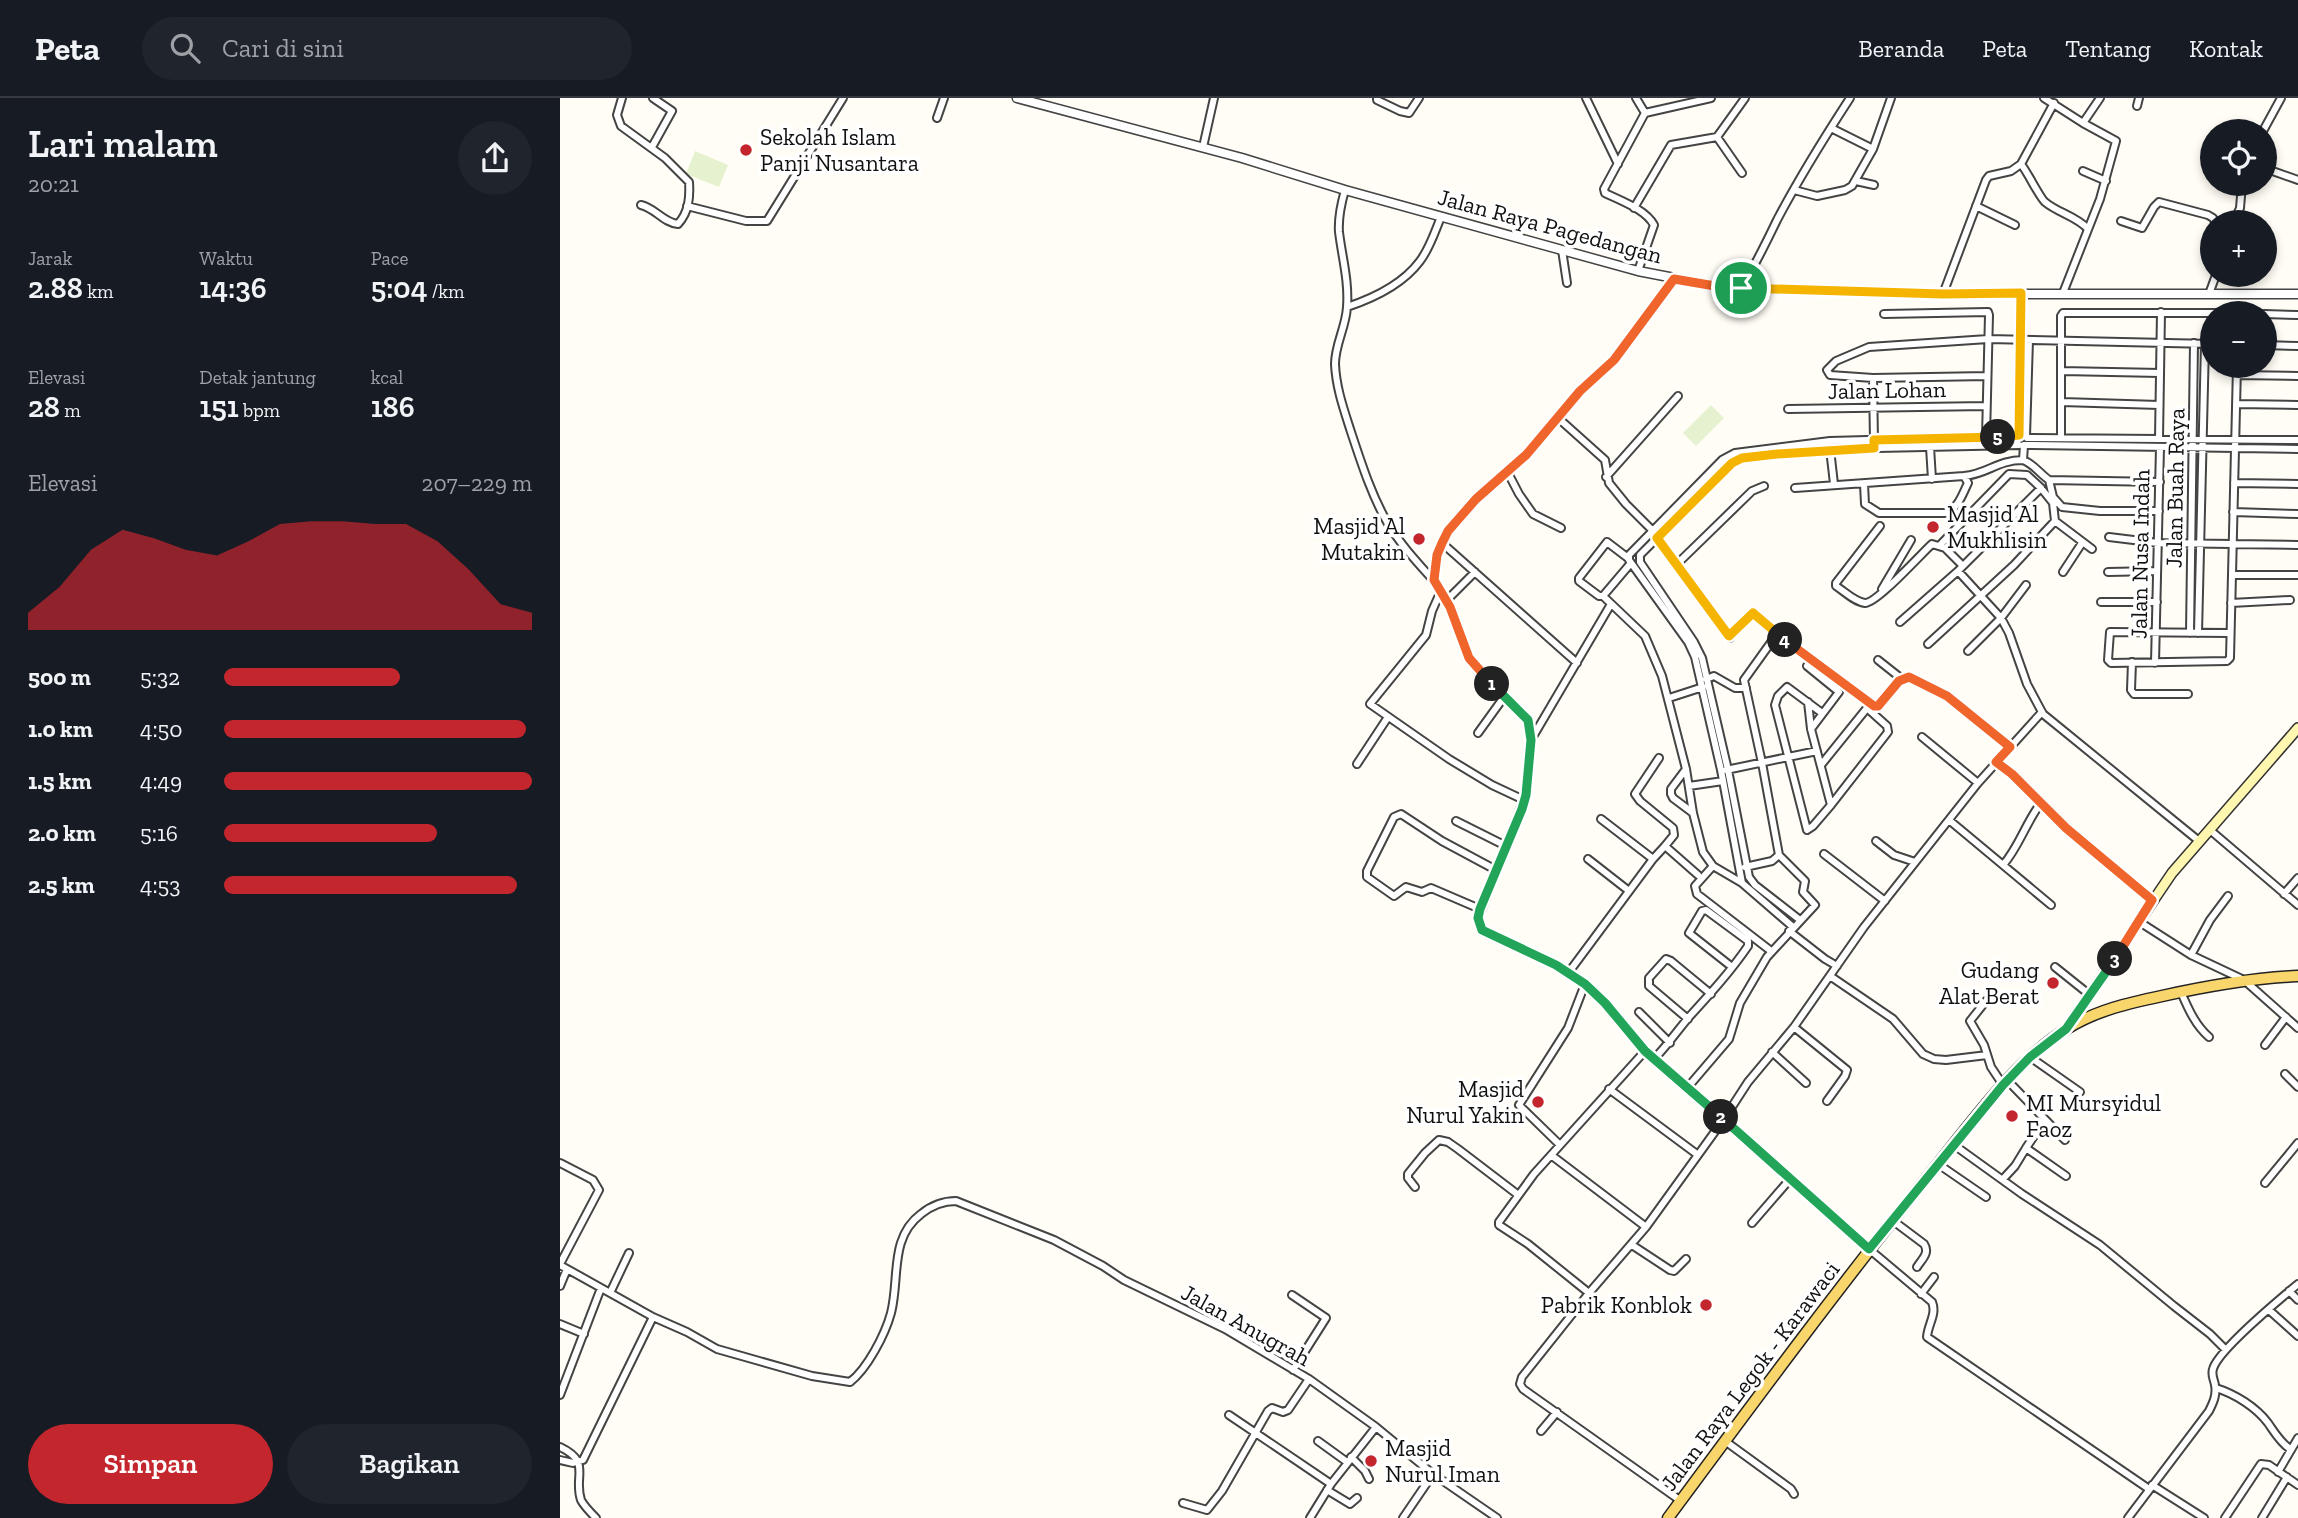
<!DOCTYPE html>
<html lang="id">
<meta charset="utf-8">
<style>
body{margin:0;font-family:"Zilla Slab",serif;background:#20242c;color:#f1f3f6;height:100vh;display:flex;flex-direction:column;font-size:26px;white-space:nowrap}
*{box-sizing:border-box;margin:0}
p{font-size:23px;color:#9ea1a6}
.icon{flex:none;width:38px;height:38px;fill:none;stroke:currentColor;stroke-width:2;stroke-linecap:round;stroke-linejoin:round}
.map{position:relative;flex:1;overflow:hidden}
.panel{display:flex;flex-direction:column;background:#171b24;width:560px}
.panel>*{flex:none}
.buttons{position:absolute;left:1640px;top:21px;display:grid;gap:14px}
.buttons a{display:grid;place-items:center;width:77px;height:77px;border-radius:50%;background:#171b24;box-shadow:0 4px 10px #0003;font-size:35px}
.pin{position:absolute;display:grid;place-items:center;width:60px;height:60px;color:#fff;margin:-30px;border:4px solid #fff;border-radius:50%;box-shadow:0 2px 7px #0007}
.km{position:absolute;width:35px;height:35px;margin:-18px;border-radius:50%;background:#222;color:#fff;font-size:19px;line-height:35px;text-align:center}
.round{display:grid;place-items:center;flex:none;width:74px;height:74px;border-radius:37px;background:#20242c}
.summary{display:flex;align-items:center;justify-content:space-between;height:119px;padding:0 28px}
h1{font-size:38px;font-weight:600;line-height:52px}
.metrics{display:grid;grid-template-columns:repeat(3,1fr);gap:10px;height:119px;padding:7px 28px}
.metrics div{display:grid;align-content:center}
.metrics b{font-size:30px;font-weight:600}
.metrics small{font-size:19px;font-weight:400}
.metrics p{font-size:19px}
.chart{height:196px;padding:14px 28px}
.chart p{display:flex;justify-content:space-between}
.chart svg{width:100%;height:126px;margin-top:7px;fill:#c4262e;opacity:.7}
.button{display:flex;gap:14px;margin-top:auto;padding:14px 28px}
.button a{flex:1;height:80px;border-radius:42px;background:#c4262e;color:#fff;font-size:28px;font-weight:600;line-height:80px;text-align:center}
.button a+a{background:#20242c;color:#f1f3f6}
ul{padding:0 28px;list-style:none;font-size:23px}
li{display:grid;grid-template-columns:112px 84px 1fr;align-items:center;height:52px}
li i{height:18px;border-radius:9px;background:#c4262e}
header{display:flex;align-items:center;gap:42px;box-sizing:border-box;height:98px;padding:0 35px;background:#171b24;border-bottom:2px solid #363941}
header strong{font-size:33px}
nav{display:flex;gap:38px;margin-inline-start:auto;font-size:24px}
.search{width:490px;height:63px;background:#20242c;display:flex;align-items:center;gap:18px;box-sizing:border-box;padding:0 24px;border-radius:38px;color:#9ea1a6;font-size:26px}
main{display:flex;flex:1;min-height:0}
.map>svg:first-child{display:block}
.pitch{fill:#e6f2cf}
.lines{fill:none;stroke-linecap:round;stroke-linejoin:round}
.minor-casing{stroke:#444;stroke-width:10}
.tertiary-casing{stroke:#444;stroke-width:11}
.secondary-casing{stroke:#333;stroke-width:12}
.primary-casing{stroke:#222;stroke-width:13}
.minor{stroke:#fff;stroke-width:6}
.tertiary{stroke:#fff;stroke-width:8}
.secondary{stroke:#fff6b0;stroke-width:9}
.primary{stroke:#f9d66b;stroke-width:10}
.split-1-casing{stroke:#fff;stroke-width:14}
.split-2-casing{stroke:#fff;stroke-width:14}
.split-3-casing{stroke:#fff;stroke-width:14}
.split-4-casing{stroke:#fff;stroke-width:14}
.split-5-casing{stroke:#fff;stroke-width:14}
.split-6-casing{stroke:#fff;stroke-width:14}
.split-1{stroke:#f0652b;stroke-width:9}
.split-2{stroke:#22a559;stroke-width:9}
.split-3{stroke:#22a559;stroke-width:9}
.split-4{stroke:#f0652b;stroke-width:9}
.split-5{stroke:#f5b400;stroke-width:9}
.split-6{stroke:#f5b400;stroke-width:9}
.poi-dot{fill:#c4262e;stroke:#fff;stroke-width:2.5}
.labels{text-anchor:middle;stroke-width:7;stroke-linejoin:round;paint-order:stroke}
.poi-label{font-size:23px;fill:#111;stroke:#fff;text-anchor:start}
.street-label{font-size:23px;fill:#111;stroke:#fff}
</style>
<header>
<strong>Peta</strong>
<div class="search"><svg class="icon" aria-label="search" viewBox="0 0 24 24"><circle cx="10" cy="10" r="6"/><path d="M15 15l6 6"/></svg>Cari di sini</div>
<nav><a>Beranda</a><a>Peta</a><a>Tentang</a><a>Kontak</a></nav>
</header>
<main>
<section class="panel">
<div class="summary"><div><h1>Lari malam</h1><p>20:21</p></div><a class="round"><svg class="icon" aria-label="share" viewBox="0 0 24 24"><path d="M12 15V3M7 8l5-5 5 5M5 13v7h14v-7"/></svg></a></div>
<div class="metrics">
<div><p>Jarak</p><b>2.88<small> km</small></b></div>
<div><p>Waktu</p><b>14:36</b></div>
<div><p>Pace</p><b>5:04<small> /km</small></b></div>
</div>
<div class="metrics">
<div><p>Elevasi</p><b>28<small> m</small></b></div>
<div><p>Detak jantung</p><b>151<small> bpm</small></b></div>
<div><p>kcal</p><b>186</b></div>
</div>
<div class="chart"><p><span>Elevasi</span>207–229 m</p>
<svg viewBox="0 0 160 44" preserveAspectRatio="none"><path d="M0 44V38L10 29L20 16L30 9L40 12L50 16L60 18L70 13L80 7L90 6L100 6L110 7L120 7L130 13L140 23L150 35L160 38V44z"/></svg>
</div>
<ul>
<li><b>500 m</b>5:32<i style="width:57%"></i></li>
<li><b>1.0 km</b>4:50<i style="width:98%"></i></li>
<li><b>1.5 km</b>4:49<i style="width:100%"></i></li>
<li><b>2.0 km</b>5:16<i style="width:69%"></i></li>
<li><b>2.5 km</b>4:53<i style="width:95%"></i></li>
</ul>
<div class="button"><a>Simpan</a><a>Bagikan</a></div>
</section>
<div class="map">
<svg width="1738" height="1420" viewBox="0 0 1738 1420">
<rect width="100%" height="100%" fill="#fffdf5"/>
<path class="pitch" d="M135 53 168 67 159 89 126 76Z
M1151 307 1164 320 1136 348 1123 335Z"/>
<g class="lines">
<g class="minor-casing">
<path id="minor" d="M62 0 57 17 61 28 105 60 129 84C130 99 129 114 118 126 104 125 95 110 81 107
M817 0V2L840 13 849 15 859 0
M1026 0 1058 66
M1076 0 1085 15
M1484 0 1523 25 1556 43 1540 101 1503 195
M1577 8 1579 0
M377 20 384 0
M1523 25 1540 0
M1271 30 1313 51
M1703 33 1721 0
M1157 39 1182 75
M92 49 112 13 93 0
M643 49 654 0
M1461 66C1468 75 1480 100 1485 104 1498 115 1516 118 1528 131
M1704 70 1738 82
M1523 73 1546 83
M1296 83 1314 87
M785 92C781 106 778 120 779 134 782 159 789 183 787 209 786 229 775 246 775 266 776 290 784 312 791 334 801 364 811 396 827 424 840 446 857 464 874 483
M1234 92 1257 98 1285 92 1292 88 1313 51 1331 0
M127 108 186 123H207L283 0
M1416 108 1455 127
M1074 110 1111 47 1157 39 1185 0
M1561 123 1582 130 1594 109 1599 104 1648 117 1653 120 1655 124
M1674 124 1680 110 1682 86
M1002 152 1007 185
M1078 173 1094 127C1085 111 1061 103 1045 95L1044 91 1085 15 1151 0
M1181 190C1195 168 1206 145 1217 122 1239 80 1264 40 1290 0
M1383 196 1426 82 1429 78 1451 73 1461 66 1494 5
M1649 196 1656 177
M787 209C814 200 843 186 860 163 870 150 875 133 881 119
M1324 216 1428 214 1429 217 1426 339
M1704 216 1738 217
M1704 247 1738 248
M1502 273 1600 275
M1676 277 1738 278
M1427 278 1313 280 1270 277 1267 272 1276 263 1309 249 1428 241 1652 246
M1313 280 1314 345
M1502 304 1599 307
M1676 306 1738 307
M1228 311 1426 308
M997 319 1045 362 1049 385 1066 406 1093 433 1170 540
M1459 337 1461 195
M1466 338 1469 242
M1501 339V218L1503 215H1658
M1467 340 1738 342
M1599 340 1601 214
M1464 347 1463 362C1474 366 1480 376 1489 382L1600 384
M1466 347 1738 351
M1370 349 1372 381
M1270 351 1274 386
M947 373 959 396 973 416 1001 430
M1404 378C1428 376 1437 362 1463 362
M1046 379 1118 298
M1489 382 1493 399 1502 409 1540 413H1599
M1674 385 1738 386
M1235 390 1404 378 1408 385C1402 397 1399 409 1386 415H1319L1305 406 1304 386
M1673 414 1738 416
M1320 428 1276 485V488C1284 493 1295 504 1305 505 1316 506 1361 456 1372 446L1385 450 1403 468
M1549 439 1598 445 1738 447
M882 445 1017 565
M1380 447 1449 376 1467 377 1481 390
M1068 460 1047 444 1019 480V483L1039 498H1043L1085 538 1102 578 1126 671 1133 715 1143 754 1153 768 1182 785
M1116 467 1192 393 1204 388
M1398 473 1441 520 1449 535 1467 586 1483 616 1639 743
M1503 474 1522 445
M1548 474 1597 473
M1672 477H1738
M1322 491 1351 442
M880 495 872 513 866 537 810 606 889 661 932 687 964 702
M1043 498 1071 465
M886 503 915 474
M1541 504H1597
M1671 505 1730 502
M1340 524 1398 473 1481 390 1493 405 1495 423 1532 451
M1630 535 1634 245
M1638 535 1645 246
M1670 535 1550 534 1548 562 1551 565 1667 563 1670 560 1677 268
M1169 538 1193 515 1217 536 1314 608H1318L1339 583 1349 579 1387 598 1449 649
M1368 546 1454 467 1495 423
M1408 553 1441 520 1466 487
M1318 562 1342 581
M1572 564 1571 592 1574 596H1628
M1595 565 1600 349
M1247 568 1279 594 1251 631
M1146 581 1154 578 1175 590H1186
M1109 600 1143 589
M1248 604 1251 631 1271 707
M918 635 944 599
M1362 639 1418 685
M971 642 1051 506
M1099 660 1075 696 1080 703 1113 730 1114 737 1105 748
M1436 665 1452 676 1506 730 1593 802
M797 666 828 619
M1261 667 1307 610 1327 628 1328 634 1271 707 1253 728 1247 732 1215 607 1218 598 1227 589 1262 615
M1126 671 1111 691V696L1113 700 1133 715
M1166 672 1257 653
M1129 688 1163 683
M1041 721 1093 761 1105 748 1138 777
M1389 722 1491 807
M896 723 946 748
M1650 732 1738 807
M1316 743 1334 757 1355 764
M1264 756 1325 803
M1028 761 1069 793
M1443 767C1459 749 1466 724 1481 705
M1153 768 1135 788 1137 796 1211 853
M1185 769 1212 763 1219 757
M1724 796 1738 780
M920 811 871 790 862 794 846 789 834 798 807 779V773L834 719 841 716 882 743 936 772
M1240 822 1195 787 1189 779 1168 672 1142 560 1134 544 1080 464V457L1172 365 1182 360 1270 351 1459 347
M1578 823 1631 857 1684 882 1738 930
M1233 829 1182 785 1161 672 1135 559 1128 544 1069 462V457L1162 362 1175 355 1270 343 1458 338
M1229 833 1265 861 1277 868
M1631 857 1650 822 1668 798
M1495 869 1530 897
M1009 874 1093 761
M1270 878 1333 921 1363 956 1374 961 1386 962 1427 957
M1621 894C1628 910 1635 927 1649 939
M1426 903 1410 923 1424 947 1431 969 1443 987
M1079 914 1110 945
M1128 921 1089 888V880L1106 861 1111 863 1151 896
M1234 929 1287 972 1285 978 1267 1003
M1705 947 1726 919
M1212 954 1246 985
M1470 959 1520 994
M1094 961C1107 948 1117 933 1129 919 1150 896 1171 873 1188 848V843L1146 812 1142 813 1129 835 1172 869
M1725 976 1738 989
M1448 983 1505 1042
M1128 989 1169 941 1180 905 1207 859 1255 807 1243 794 1245 783 1219 757 1202 665 1184 582 1217 536
M1049 991 1138 1057
M1484 1023 1466 1050 1506 1078
M1000 1047 959 1007 1008 930 1025 886
M1394 1047 1462 1096 1540 1147 1614 1208 1650 1236 1665 1251
M991 1057 1086 1129
M0 1065 33 1082 39 1092 0 1166
M1378 1066 1426 1099
M1443 1081 1455 1068 1466 1050
M1705 1085 1738 1045
M855 1089 848 1080V1076L865 1055 879 1042 888 1044 898 1051 957 1096
M1332 1122 1364 1146C1370 1155 1362 1161 1357 1169
M1192 1125 1231 1080
M1072 1147 1110 1172 1114 1173 1126 1161
M1309 1151 1372 1204C1377 1216 1368 1226 1367 1239L1589 1391
M0 1167 93 1219 127 1234 157 1251 252 1278 290 1284C307 1271 325 1237 331 1215 340 1180 329 1140 361 1116 372 1107 383 1103 396 1103L494 1142 543 1168 564 1182 665 1231 749 1281 816 1329 873 1376 937 1420
M0 1188 7 1171
M1729 1193 1738 1202
M50 1195 69 1155
M1029 1195 968 1146 939 1127V1124L974 1076 1085 953
M1361 1196 1374 1179
M732 1197 766 1220 733 1272
M1709 1212 1738 1238
M0 1226 24 1236
M1656 1290C1675 1296 1696 1309 1708 1325 1715 1335 1720 1344 1730 1351
M0 1297 41 1190
M669 1317 771 1386
M981 1333 997 1314
M758 1343 787 1364
M1165 1343 1231 1391 1234 1396
M0 1349C32 1364 13 1378 21 1402 24 1408 31 1415 36 1420
M791 1359 805 1373 809 1381
M0 1362 13 1365 23 1362 93 1219
M1718 1374 1738 1340
M1592 1387 1644 1420
M767 1392 790 1406 797 1400
M1121 1403 963 1291 960 1286 962 1279 1029 1195 1086 1129 1164 1021 1188 984 1234 929 1304 829 1418 685 1482 614
M623 1405 647 1412 662 1393 708 1313 712 1310 723 1314 728 1312 749 1281
M750 1420 771 1386 816 1329
M843 1420 873 1376
M1568 1420 1649 1313C1653 1305 1657 1297 1655 1287 1654 1281 1651 1277 1653 1271 1658 1252 1720 1201 1738 1186
M1665 1420 1701 1366 1709 1367 1738 1387
M1702 1420 1727 1379"/>
</g>
<g class="tertiary-casing">
<path id="tertiary" d="M457 0 682 60 785 92 1078 173 1161 189 1383 196H1738
M1114 181 1054 262 1020 293 966 357 916 401 888 433 877 457 874 483 890 509 909 560 920 575 968 622 971 632 966 697 918 820 922 833C954 849 995 862 1022 884 1044 901 1058 923 1076 943 1092 961 1110 975 1128 989L1309 1151"/>
</g>
<g class="secondary-casing">
<path id="secondary" d="M1507 930 1612 775 1738 630"/>
</g>
<g class="primary-casing">
<path id="primary" d="M1108 1420C1196 1301 1284 1182 1377 1067 1416 1019 1455 963 1508 930 1537 912 1569 905 1602 898 1647 888 1692 880 1738 878"/>
</g>
<use href="#minor" class="minor"/>
<use href="#tertiary" class="tertiary"/>
<use href="#secondary" class="secondary"/>
<use href="#primary" class="primary"/>
</g>
<g class="lines">
<g class="split-1-casing">
<path id="split-1" d="M932 586 909 560 890 509 874 482 877 457 882 445 888 433 916 401 966 357 1020 293 1054 262 1114 181 1161 189 1181 190"/>
</g>
<g class="split-2-casing">
<path id="split-2" d="M932 586 968 622 971 642 966 697 962 711 920 811 918 820 922 832 996 867 1025 886 1045 905 1085 953 1161 1019"/>
</g>
<g class="split-3-casing">
<path id="split-3" d="M1161 1019 1309 1151 1443 987 1470 959 1506 931 1555 861"/>
</g>
<g class="split-4-casing">
<path id="split-4" d="M1225 542 1314 608H1318L1339 583 1349 579 1387 598 1450 649 1436 664 1452 676 1506 730 1592 802 1555 861"/>
</g>
<g class="split-5-casing">
<path id="split-5" d="M1225 542 1193 515 1169 538 1097 440 1172 365 1182 360 1217 356 1314 350V342L1438 339"/>
</g>
<g class="split-6-casing">
<path id="split-6" d="M1181 190 1383 196 1461 195 1459 337 1438 339"/>
</g>
<use href="#split-1" class="split-1"/>
<use href="#split-2" class="split-2"/>
<use href="#split-3" class="split-3"/>
<use href="#split-4" class="split-4"/>
<use href="#split-5" class="split-5"/>
<use href="#split-6" class="split-6"/>
</g>
<g class="poi-dot">
<circle cx="186" cy="52" r="7"/>
<circle cx="1373" cy="429" r="7"/>
<circle cx="859" cy="441" r="7"/>
<circle cx="1493" cy="885" r="7"/>
<circle cx="978" cy="1004" r="7"/>
<circle cx="1452" cy="1018" r="7"/>
<circle cx="1146" cy="1207" r="7"/>
<circle cx="811" cy="1363" r="7"/>
</g>
<g class="labels">
<g class="poi-label">
<text x="200" y="47">Sekolah Islam<tspan x="200" dy="26">Panji Nusantara</tspan></text>
<text x="1387" y="424">Masjid Al<tspan x="1387" dy="26">Mukhlisin</tspan></text>
<text x="845" y="436" text-anchor="end">Masjid Al<tspan x="845" dy="26">Mutakin</tspan></text>
<text x="1479" y="880" text-anchor="end">Gudang<tspan x="1479" dy="26">Alat Berat</tspan></text>
<text x="964" y="999" text-anchor="end">Masjid<tspan x="964" dy="26">Nurul Yakin</tspan></text>
<text x="1466" y="1013">MI Mursyidul<tspan x="1466" dy="26">Faoz</tspan></text>
<text x="1132" y="1215" text-anchor="end">Pabrik Konblok</text>
<text x="825" y="1358">Masjid<tspan x="825" dy="26">Nurul Iman</tspan></text>
</g>
<g class="street-label">
<text transform="translate(990 128) rotate(15)" y="8">Jalan Raya Pagedangan</text>
<text transform="translate(1327 292) rotate(-1)" y="8">Jalan Lohan</text>
<text transform="translate(1615 390) rotate(-89)" y="8">Jalan Buah Raya</text>
<text transform="translate(1580 456) rotate(-89)" y="8">Jalan Nusa Indah</text>
<text transform="translate(686 1227) rotate(29)" y="8">Jalan Anugrah</text>
<text transform="translate(1190 1278) rotate(-53)" y="8">Jalan Raya Legok - Karawaci</text>
</g>
</g>
</svg>
<div class="buttons">
<a><svg class="icon" aria-label="locate" viewBox="0 0 24 24"><circle cx="12" cy="12" r="6"/><path d="M12 2v4M12 18v4M2 12h4M18 12h4"/></svg></a>
<a>+</a>
<a>−</a>
</div>
<div class="pin" style="left:1181px;top:190px;background:#1e9e55"><svg class="icon" aria-label="arrive" viewBox="0 0 24 24"><path d="M6 21V4h12l-3 4 3 4H6"/></svg></div>
<b class="km" style="left:932px;top:586px">1</b>
<b class="km" style="left:1161px;top:1019px">2</b>
<b class="km" style="left:1555px;top:861px">3</b>
<b class="km" style="left:1225px;top:542px">4</b>
<b class="km" style="left:1438px;top:339px">5</b>
</div>
</main>
